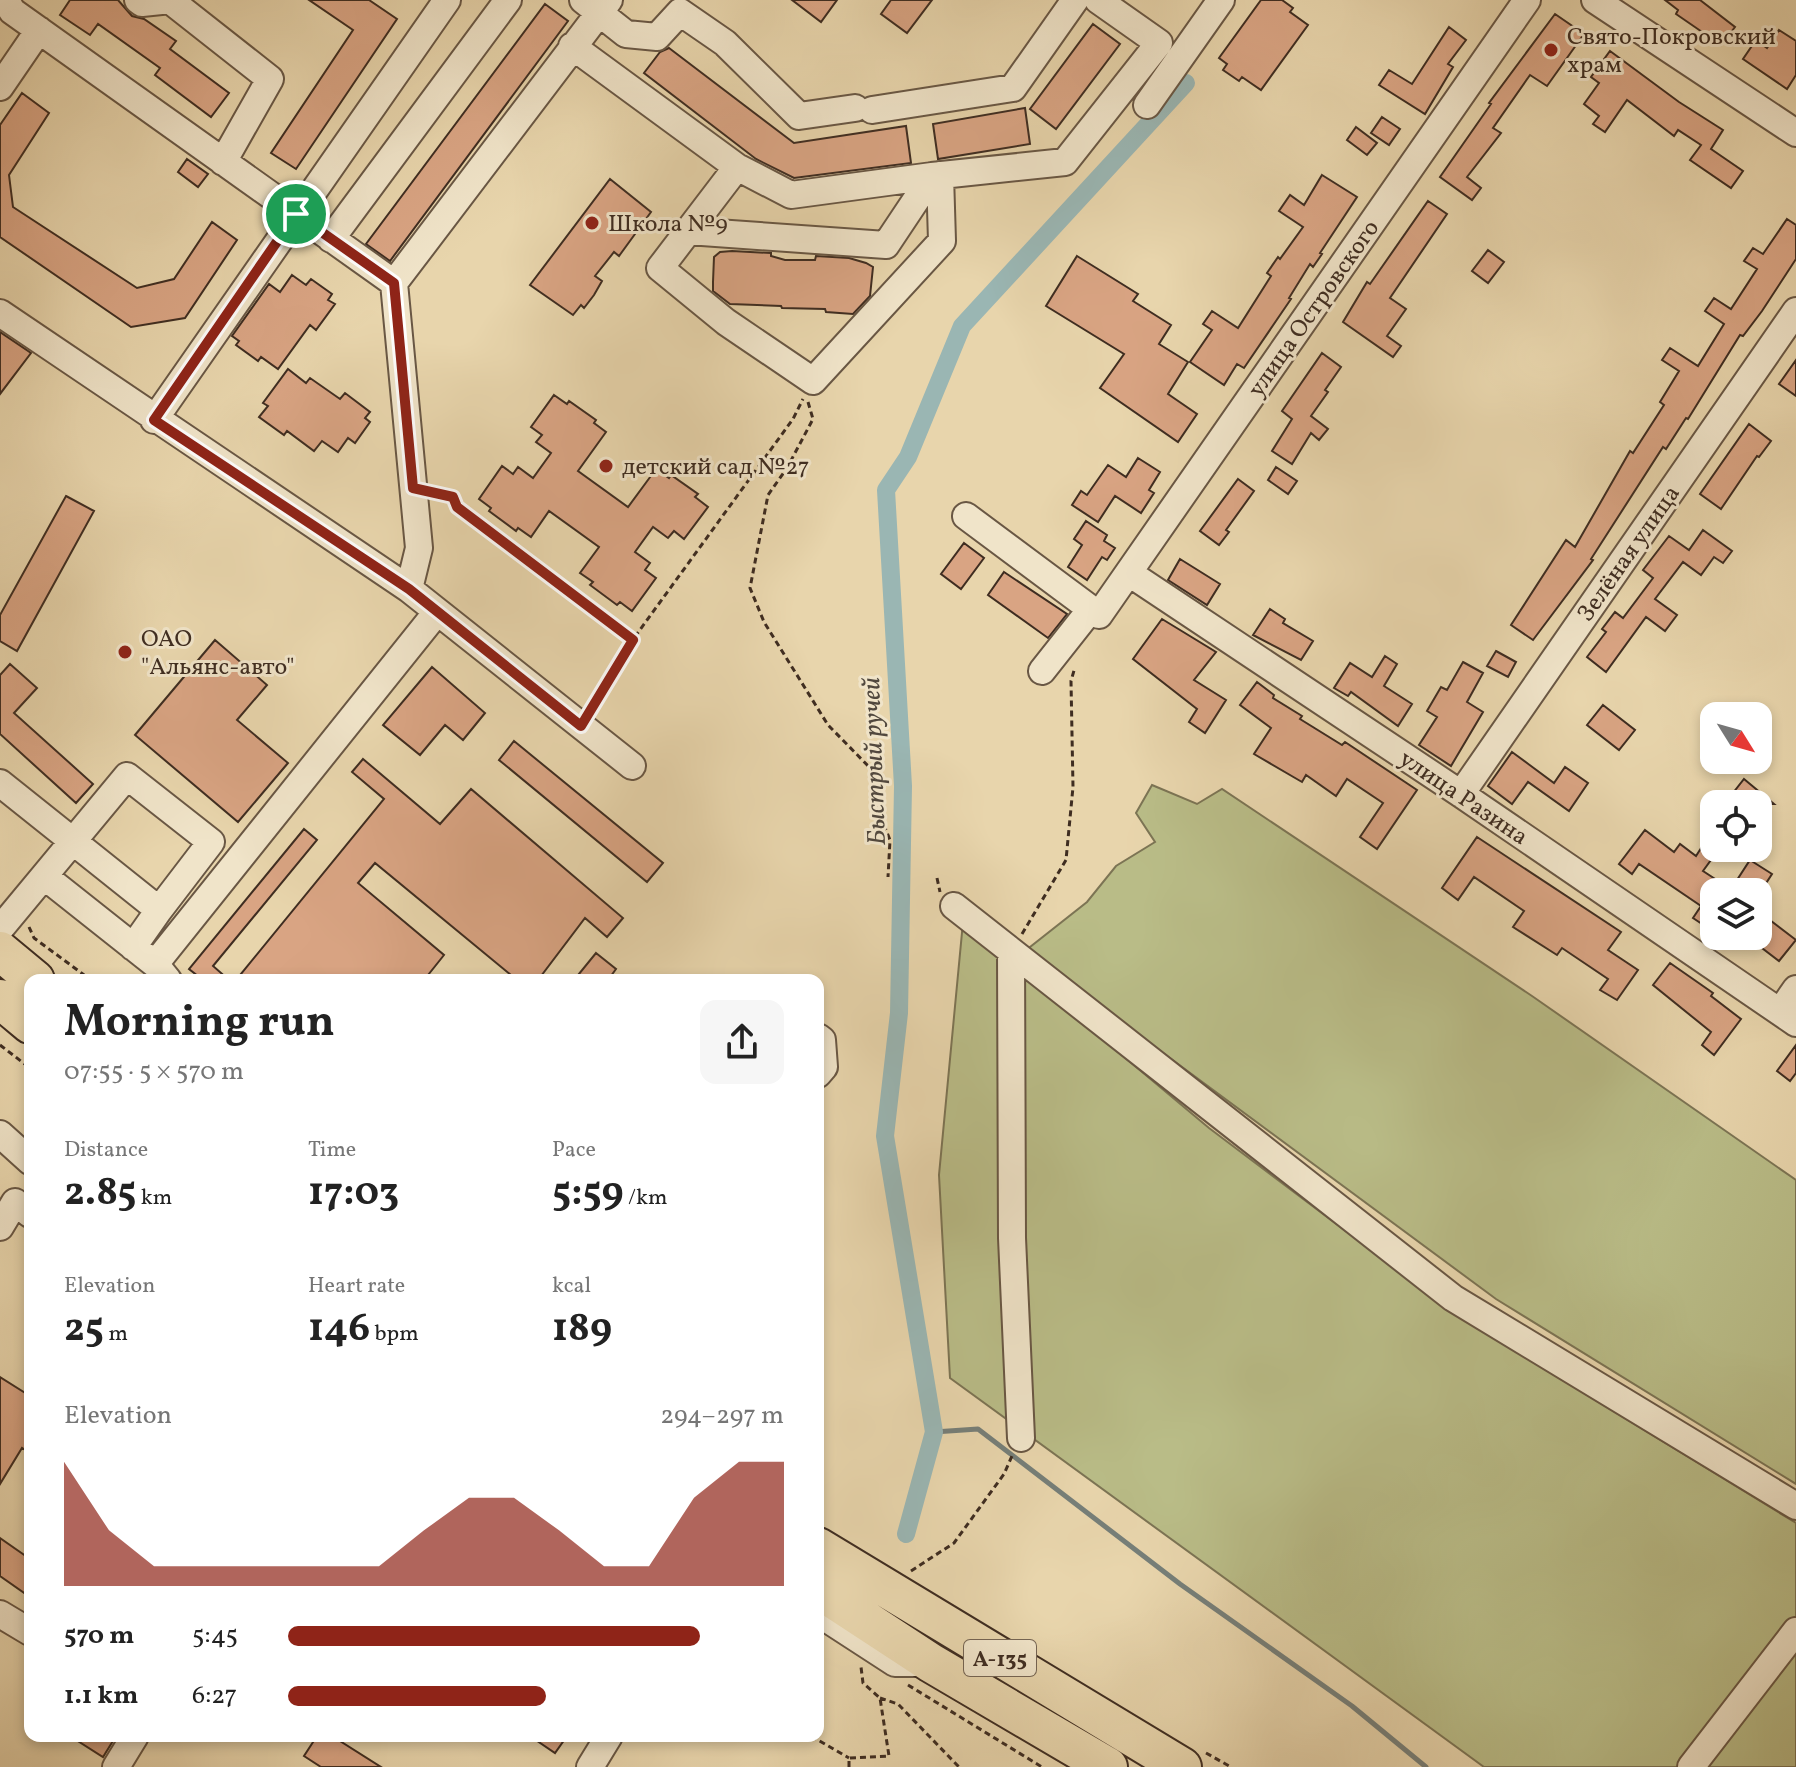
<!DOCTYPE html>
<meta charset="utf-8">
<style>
body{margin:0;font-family:Vollkorn,serif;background:#f6f6f6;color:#222;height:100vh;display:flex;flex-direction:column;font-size:30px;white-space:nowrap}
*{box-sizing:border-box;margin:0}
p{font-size:26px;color:#767676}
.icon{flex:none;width:44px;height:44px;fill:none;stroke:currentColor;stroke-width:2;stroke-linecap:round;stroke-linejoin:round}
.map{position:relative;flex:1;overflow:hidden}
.drawer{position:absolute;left:24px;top:974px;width:800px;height:768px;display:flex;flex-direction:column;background:#fff;border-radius:16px;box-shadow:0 4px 12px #0003}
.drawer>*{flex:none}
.needle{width:52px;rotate:127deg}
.buttons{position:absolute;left:1700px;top:702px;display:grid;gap:16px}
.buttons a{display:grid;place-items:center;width:72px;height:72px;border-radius:16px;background:#fff;box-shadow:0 4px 12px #0003;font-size:40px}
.pin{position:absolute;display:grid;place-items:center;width:68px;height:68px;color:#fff;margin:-34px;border:4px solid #fff;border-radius:50%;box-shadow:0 2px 8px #0007}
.round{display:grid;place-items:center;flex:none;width:84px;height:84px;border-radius:16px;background:#f6f6f6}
.summary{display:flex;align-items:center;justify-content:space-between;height:136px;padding:0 40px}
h1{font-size:44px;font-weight:700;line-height:60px}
.metrics{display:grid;grid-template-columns:repeat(3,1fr);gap:12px;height:136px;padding:8px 40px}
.metrics div{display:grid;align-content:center}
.metrics b{font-size:40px;font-weight:700}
.metrics small{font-size:22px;font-weight:400}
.metrics p{font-size:22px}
.chart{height:224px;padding:16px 40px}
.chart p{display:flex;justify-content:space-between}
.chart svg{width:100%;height:144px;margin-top:8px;fill:#8f2418;opacity:.7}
ul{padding:0 40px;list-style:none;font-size:26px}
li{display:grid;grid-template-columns:128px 96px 1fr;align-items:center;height:60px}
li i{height:20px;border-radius:10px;background:#8f2418}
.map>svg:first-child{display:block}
.green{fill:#b9bc87;stroke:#7c7454;stroke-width:2}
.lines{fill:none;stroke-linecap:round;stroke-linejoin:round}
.stream{stroke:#767f79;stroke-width:5}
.canal{stroke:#9ab6b3;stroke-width:18}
.building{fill:#d9a483;stroke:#3f2d21;stroke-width:2}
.minor-casing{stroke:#695744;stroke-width:30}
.highway-casing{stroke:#3f2d21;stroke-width:42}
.path{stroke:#3f2d21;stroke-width:3;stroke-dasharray:6 4;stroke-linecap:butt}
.minor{stroke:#f0e4c9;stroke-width:26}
.highway{stroke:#e8d5ac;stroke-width:38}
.route-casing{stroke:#fff;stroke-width:16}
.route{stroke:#8f2418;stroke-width:10}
.poi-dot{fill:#8f2418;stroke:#f0e4c9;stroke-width:3}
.labels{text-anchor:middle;stroke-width:6;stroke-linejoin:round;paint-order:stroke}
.shield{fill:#f0e4c9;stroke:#746453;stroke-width:2}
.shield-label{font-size:22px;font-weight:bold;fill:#3f2d21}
.poi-label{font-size:24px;fill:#3f2d21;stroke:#f0e4c9;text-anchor:start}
.street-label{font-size:24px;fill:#3f2d21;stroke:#f0e4c9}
.water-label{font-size:26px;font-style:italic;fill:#51483e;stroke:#f0e4c9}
</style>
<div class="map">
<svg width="1796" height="1767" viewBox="0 0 1796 1767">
<rect width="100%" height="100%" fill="#e8d5ac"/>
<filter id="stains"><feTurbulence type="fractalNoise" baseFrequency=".0025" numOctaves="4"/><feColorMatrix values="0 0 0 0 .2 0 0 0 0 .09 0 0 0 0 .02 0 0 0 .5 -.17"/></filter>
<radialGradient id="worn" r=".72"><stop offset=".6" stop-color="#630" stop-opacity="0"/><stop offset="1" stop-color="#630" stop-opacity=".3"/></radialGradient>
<path class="green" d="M1152 785 1197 804 1222 789 1532 996 1796 1180V1484L1496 1299 1025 951 1087 902 1116 866 1155 842 1136 813Z
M963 922 1209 1128 1460 1317 1796 1523V1767H1484L950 1378 939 1175Z"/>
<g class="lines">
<path class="stream" d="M934 1432 978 1429 1180 1584 1352 1706 1426 1767"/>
<path class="canal" d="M906 1534 934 1432 885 1136 899 1013 903 786 886 490 908 457 962 326 1186 83"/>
</g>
<path class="building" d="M70 0H118L132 16 144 19 176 41 170 49 229 93 211 117 155 75 160 68 98 24 90 35 60 15Z
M309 0H369L397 19 296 169 271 153 353 30Z
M792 0H837L821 22Z
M891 0H932L907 33 881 14Z
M1261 0H1282L1293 8 1290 12 1308 25 1261 90 1242 77 1239 81 1223 70 1227 64 1219 58Z
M1665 0H1700L1735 27 1721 45 1676 14 1678 10Z
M545 4 568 21 390 261 366 244Z
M1555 14 1584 34 1547 86 1530 75 1493 128 1501 133 1467 177 1481 188 1472 200 1440 177 1491 104 1489 103Z
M1093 24 1120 44 1056 129 1030 109Z
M1449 27 1466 40 1448 64 1453 67 1425 114 1379 85 1389 70 1412 84Z
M1779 30 1796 41V75L1787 89 1743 59 1756 40 1767 48Z
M669 48 794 143 906 126 911 163 794 178 756 159 644 73 660 52Z
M1610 51 1679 102 1723 130 1711 149 1743 171 1731 188 1690 160 1701 145 1678 130 1674 136 1627 100 1605 132 1593 124 1599 116 1584 104 1599 83 1591 77Z
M22 93 49 113 9 175 13 207 137 288 174 279 212 222 237 240 185 318 131 327 0 237V125Z
M1025 108 1030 144 938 159 933 124Z
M1382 117 1400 129 1389 145 1371 133Z
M1356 127 1377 143 1367 155 1347 140Z
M187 159 208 174 198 187 178 172Z
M1322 175 1357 197 1320 253 1322 254 1313 267 1310 264 1289 298 1291 299 1244 368 1237 364 1224 385 1190 362 1212 330 1203 324 1212 311 1238 328 1271 276 1267 273 1278 257 1280 259 1303 227 1279 211 1290 195 1304 205Z
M610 179 651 212 619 256 614 252 595 276 602 281 594 295 584 308 581 305 573 315 530 285Z
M1428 201 1447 214 1390 298 1406 309 1387 336 1401 346 1393 357 1343 322 1367 282 1370 284Z
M1787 219 1796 225V259L1762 311 1743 336 1740 335 1688 419 1686 418 1666 449 1663 447 1591 559 1593 560 1533 640 1511 625 1566 540 1575 547 1630 451 1633 453 1664 405 1660 402 1679 371 1662 360 1670 348 1698 366 1724 324 1705 311 1714 298 1731 309 1757 269 1744 261 1753 248 1763 254Z
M1488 250 1504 262 1488 283 1472 271Z
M732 251 771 253V256L785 260H815L816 256 849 258 866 263 873 267 870 296 853 314 826 312 825 309 782 308 781 306 730 304 713 291V282L714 257 720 252Z
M1077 256 1138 294 1133 301 1171 325 1159 344 1188 362 1168 394 1197 414 1178 442 1100 388 1124 354 1046 306Z
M292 275 306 285 311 279 332 294 328 300 335 304 316 330 310 325 278 369 261 357 258 361 236 345 239 341 232 336 269 284 280 292Z
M0 332 31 353 0 394Z
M1322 353 1341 367 1325 390 1328 392 1311 416 1328 429 1319 440 1311 433 1292 464 1272 451 1292 419 1282 411Z
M1796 360V396L1779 384Z
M288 369 306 383 310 378 340 399 345 393 370 412 365 418 370 422 355 443 348 438 338 452 322 441 314 451 287 431 284 435 259 417 268 406 263 403Z
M554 395 567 404 569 401 596 420 594 423 606 432 578 471 628 507 656 469 669 478 671 475 698 494 695 497 708 507 684 539 674 531 668 538 653 527 635 552 650 563 645 570 656 578 632 611 620 602 617 605 590 585 593 582 580 573 599 547 549 511 531 537 518 528 516 531 489 511 491 508 479 499 502 466 513 474 518 467 533 478 551 453 536 442 542 435 531 427Z
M1749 424 1771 441 1759 457 1757 456 1721 509 1700 494Z
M1138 458 1160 472 1149 490 1154 493 1141 513 1115 496 1098 522 1072 505 1081 491 1087 495 1108 465 1126 477Z
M1276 467 1297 481 1288 494 1268 480Z
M1238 479 1254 491 1226 530 1229 532 1219 545 1200 531Z
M66 496 94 511 17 651 0 641V615Z
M1086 521 1107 535 1104 541 1115 548 1107 560 1102 557 1087 580 1068 567 1082 545 1074 539Z
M1703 530 1732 551 1723 563 1714 557 1701 575 1683 562 1655 599 1677 615 1665 631 1646 617 1606 672 1587 657 1606 632 1602 629 1615 612 1623 618 1653 578 1643 570 1669 536 1689 550Z
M964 543 984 558 961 589 941 574Z
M1180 559 1220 584 1207 605 1168 580Z
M1004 572 1067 614 1048 638 988 595Z
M1270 609 1285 619 1283 623 1313 641 1301 660 1253 635Z
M1162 619 1216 652 1194 680 1226 700 1205 733 1189 722 1197 709 1133 659Z
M215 640 267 685 237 720 288 763 238 822 135 735Z
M1496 651 1516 662 1508 677 1487 666Z
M1385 656 1397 664 1384 686 1412 704 1398 726 1351 692 1348 696 1334 688 1350 663 1372 677Z
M1463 662 1483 673 1467 702 1483 712 1451 766 1419 745 1437 717 1427 711 1441 687 1447 690Z
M10 664 37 688 14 713 93 784 76 803 0 734V675Z
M432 667 485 713 463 740 445 725 420 755 383 725Z
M1257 682 1274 695 1273 698 1302 716 1300 719 1342 745 1345 742 1417 790 1377 849 1360 837 1383 803 1347 779 1336 796 1306 775 1302 782 1254 754 1271 728 1240 705Z
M1603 705 1635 730 1619 750 1587 725Z
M514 741 663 863 647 882 499 760Z
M1512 752 1554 783 1565 767 1588 783 1569 811 1528 782 1512 804 1488 786Z
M363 759 440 824 471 789 623 918 607 937 585 918 538 980H517L375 863 358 883 444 955 424 980H236L384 799 352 772Z
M1744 779 1774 804H1736L1729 798Z
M304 829 317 840 213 966 229 980H203L189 969Z
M1645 830 1674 852 1680 844 1696 856 1703 845 1716 853 1703 871 1735 892H1714V915L1705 926 1693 918 1701 906 1639 864 1632 874 1619 864Z
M1477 837 1621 932 1608 950 1638 970 1617 1000 1600 990 1608 979 1562 948 1557 955 1513 927 1524 911 1474 877 1458 900 1442 888Z
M1750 860 1772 874 1759 894 1737 880Z
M1758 911 1796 940 1779 961 1758 945Z
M596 953 616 969 608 980H574Z
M1670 963 1713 993 1711 996 1741 1019 1714 1055 1702 1045 1711 1032 1653 985Z
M1796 1045V1073L1790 1081 1777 1071Z
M0 1377 30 1396V1453L22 1448 0 1484Z
M0 1538 30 1559V1597L0 1576Z
M70 1736H116L103 1757Z
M317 1736H332L381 1767H321L304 1756Z
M530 1736H567L555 1753Z"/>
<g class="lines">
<g class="minor-casing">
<path id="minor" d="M6 0 12 11 394 283 609 0
M138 0 142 3 171 0
M583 0 626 34 657 37 680 12 725 43 799 116 855 108
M1595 0 1796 133
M171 1 270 79 223 162
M572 46 737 167 791 195 932 176 1065 162 1159 43 1098 0
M0 87 39 30
M1147 105 1221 0
M872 110 1013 88 1075 0
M737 167 660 268 726 322 813 381 942 241 940 175
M688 231 886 245 932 176
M331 239 508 0
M394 283 419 548 409 589
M0 313 409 589 632 766
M154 420 447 0
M966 516 1099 615 1527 0
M1129 573 1461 794 1796 1023
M1042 671 1091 609
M0 783 159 910 133 947
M1461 794 1796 311
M44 876 127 776 211 842 159 910
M954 906 1453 1298 1796 1506
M0 929 44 876 155 964 168 980
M1011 951 1012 1238 1021 1438
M155 964 437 612
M1780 1012 1796 989
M818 1037 822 1040 824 1067 818 1074
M0 1134 30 1161
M0 1227 15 1202 30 1214
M818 1613 895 1663H931
M0 1614 30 1632
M116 1767 135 1736
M590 1767 609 1736
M1691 1767 1796 1631"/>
</g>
<g class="highway-casing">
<path id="highway" d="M0 951 35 980
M0 999 30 1024
M818 1547 1182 1767
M818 1589 931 1663 1108 1767"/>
</g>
<path class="path" d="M808 402 813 419 787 468 768 495 750 588 764 622 828 725 878 776V810L890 840 888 877
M436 493 453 497 457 507 633 640
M593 705 626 649 793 419 803 399
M937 878 940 892
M29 927 34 938 91 980
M1022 934 1066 860 1073 787 1071 681 1075 667
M0 1045 30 1068
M911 1571 954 1543 1004 1474 1012 1456
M908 1685 1042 1767
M880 1698 898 1704 959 1767
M811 1736 849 1758
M1206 1753 1231 1767
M849 1767V1758L889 1756 880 1698 863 1683 861 1667"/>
<use href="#minor" class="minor"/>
<use href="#highway" class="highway"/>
</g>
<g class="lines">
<g class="route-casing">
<path id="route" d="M296 214 394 283 413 488 453 497 457 507 633 640 581 726 409 589 154 420Z"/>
</g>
<use href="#route" class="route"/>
</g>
<g class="poi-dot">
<circle cx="1551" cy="50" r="8"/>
<circle cx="592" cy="223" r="8"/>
<circle cx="606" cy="466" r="8"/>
<circle cx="125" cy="652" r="8"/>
</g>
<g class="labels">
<rect class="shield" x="964" y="1640" width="72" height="36" rx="6"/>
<g class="shield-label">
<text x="1000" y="1666">А-135</text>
</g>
<g class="poi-label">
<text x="1567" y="44">Свято-Покровский<tspan x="1567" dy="28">храм</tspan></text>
<text x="608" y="231">Школа №9</text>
<text x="622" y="474">детский сад №27</text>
<text x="141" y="646">ОАО<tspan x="141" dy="28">"Альянс-авто"</tspan></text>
</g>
<g class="street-label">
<text transform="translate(1313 308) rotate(-55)" y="8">улица Островского</text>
<text transform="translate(1628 553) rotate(-55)" y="8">Зелёная улица</text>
<text transform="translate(1464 797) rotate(34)" y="8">улица Разина</text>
</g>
<g class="water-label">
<text transform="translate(873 761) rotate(-92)" y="9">Быстрый ручей</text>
</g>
</g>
<rect width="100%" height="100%" filter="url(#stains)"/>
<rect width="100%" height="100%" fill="url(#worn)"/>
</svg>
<div class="buttons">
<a><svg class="needle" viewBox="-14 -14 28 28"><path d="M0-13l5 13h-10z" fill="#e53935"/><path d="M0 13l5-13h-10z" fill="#767676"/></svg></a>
<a><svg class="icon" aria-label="locate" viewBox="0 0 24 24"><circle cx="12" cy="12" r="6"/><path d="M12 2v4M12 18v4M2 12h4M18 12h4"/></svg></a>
<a><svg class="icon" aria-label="layers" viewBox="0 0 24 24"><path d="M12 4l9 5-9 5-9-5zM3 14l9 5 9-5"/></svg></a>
</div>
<div class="pin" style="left:296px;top:214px;background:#1e9e55"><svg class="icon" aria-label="arrive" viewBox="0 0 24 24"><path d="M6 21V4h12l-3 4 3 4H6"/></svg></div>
<section class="drawer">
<div class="summary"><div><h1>Morning run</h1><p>07:55 · 5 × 570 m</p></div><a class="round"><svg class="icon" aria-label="share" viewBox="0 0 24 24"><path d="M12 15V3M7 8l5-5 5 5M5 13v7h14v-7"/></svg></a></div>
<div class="metrics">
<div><p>Distance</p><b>2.85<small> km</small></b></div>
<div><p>Time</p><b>17:03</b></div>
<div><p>Pace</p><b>5:59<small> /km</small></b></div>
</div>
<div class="metrics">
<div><p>Elevation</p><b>25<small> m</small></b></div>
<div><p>Heart rate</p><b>146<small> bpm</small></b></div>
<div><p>kcal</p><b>189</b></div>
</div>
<div class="chart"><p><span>Elevation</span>294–297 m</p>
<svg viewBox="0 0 160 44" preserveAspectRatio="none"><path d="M0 44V6L10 27L20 38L30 38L40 38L50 38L60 38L70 38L80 27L90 17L100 17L110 27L120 38L130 38L140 17L150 6L160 6V44z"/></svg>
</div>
<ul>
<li><b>570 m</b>5:45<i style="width:83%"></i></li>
<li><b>1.1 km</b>6:27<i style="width:52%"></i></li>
</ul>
</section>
</div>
